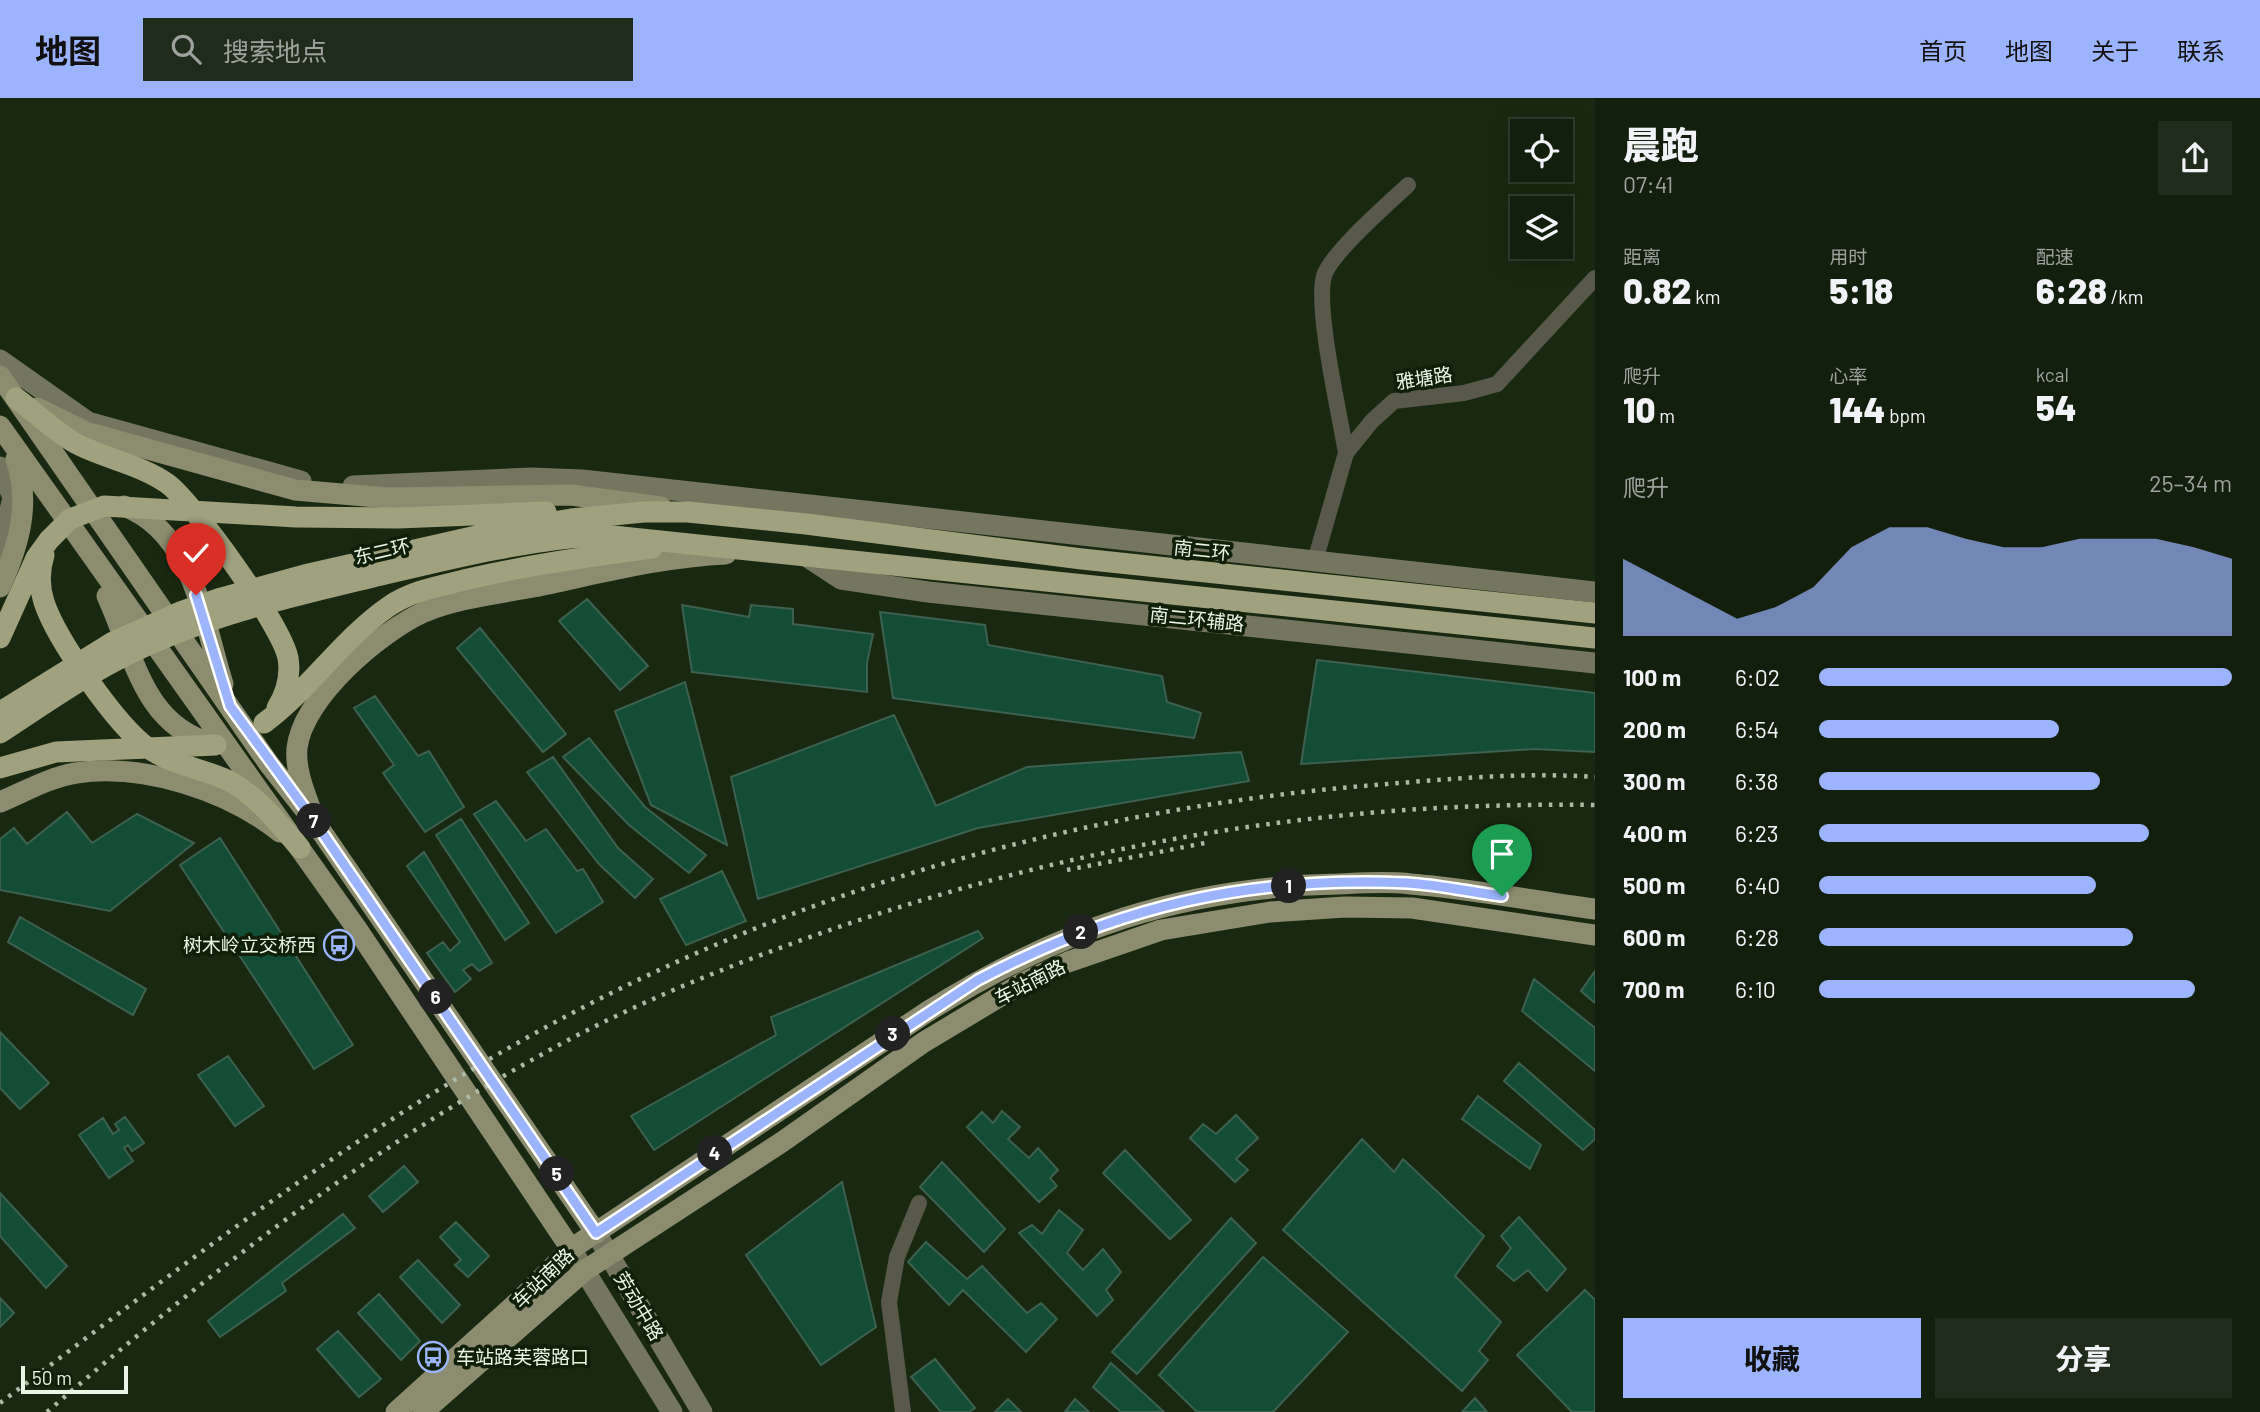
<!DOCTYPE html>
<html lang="zh">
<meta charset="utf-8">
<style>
body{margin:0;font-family:Barlow,"Noto Sans SC",sans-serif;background:#202c1b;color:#f1f3f6;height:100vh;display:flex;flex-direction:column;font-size:26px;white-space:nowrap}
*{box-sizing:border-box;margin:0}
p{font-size:23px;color:#9da29d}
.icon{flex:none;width:38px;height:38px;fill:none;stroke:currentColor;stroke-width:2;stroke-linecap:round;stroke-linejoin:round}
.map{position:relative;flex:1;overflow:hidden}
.details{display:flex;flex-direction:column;background:#131f0d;width:665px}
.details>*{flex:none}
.fabs{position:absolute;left:1510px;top:21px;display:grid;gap:14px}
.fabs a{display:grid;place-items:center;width:63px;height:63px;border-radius:0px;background:#131f0d;box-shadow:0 4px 18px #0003,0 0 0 2px #323d2e;font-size:35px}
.scale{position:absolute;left:21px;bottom:18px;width:107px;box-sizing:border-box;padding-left:7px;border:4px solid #eaf5e5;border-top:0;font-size:19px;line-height:24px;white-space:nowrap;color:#eaf5e5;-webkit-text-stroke:5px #101f07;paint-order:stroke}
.pin{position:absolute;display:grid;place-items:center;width:60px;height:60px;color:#fff;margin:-72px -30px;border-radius:50% 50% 50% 0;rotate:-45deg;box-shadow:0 0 7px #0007}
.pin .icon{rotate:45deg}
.km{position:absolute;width:35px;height:35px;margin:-18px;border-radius:50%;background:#222;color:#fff;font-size:19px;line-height:35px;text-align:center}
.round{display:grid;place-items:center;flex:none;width:74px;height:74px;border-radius:0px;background:#202c1b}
.overview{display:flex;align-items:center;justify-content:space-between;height:119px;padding:0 28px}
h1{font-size:38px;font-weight:800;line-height:52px}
.metrics{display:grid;grid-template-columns:repeat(3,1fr);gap:10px;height:119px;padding:7px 28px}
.metrics div{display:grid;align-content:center}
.metrics b{font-size:35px;font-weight:800}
.metrics small{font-size:19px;font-weight:400}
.metrics p{font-size:19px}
.chart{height:196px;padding:14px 28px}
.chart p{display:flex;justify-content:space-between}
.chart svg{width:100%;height:126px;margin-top:7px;fill:#9bb4fd;opacity:.7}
.primary-button{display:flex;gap:14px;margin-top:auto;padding:14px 28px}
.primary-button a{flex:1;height:80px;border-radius:0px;background:#9bb4fd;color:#111;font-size:28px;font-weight:800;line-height:80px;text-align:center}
.primary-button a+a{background:#202c1b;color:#f1f3f6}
ul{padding:0 28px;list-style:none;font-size:23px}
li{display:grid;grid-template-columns:112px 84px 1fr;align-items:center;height:52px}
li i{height:18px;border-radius:9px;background:#9bb4fd}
header{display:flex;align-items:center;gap:42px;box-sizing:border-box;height:98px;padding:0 35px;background:#9bb4fd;color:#111}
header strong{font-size:33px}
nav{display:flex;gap:38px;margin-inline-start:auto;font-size:24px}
.search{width:490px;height:63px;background:#202c1b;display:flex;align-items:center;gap:18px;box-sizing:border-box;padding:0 24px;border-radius:0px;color:#9da29d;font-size:26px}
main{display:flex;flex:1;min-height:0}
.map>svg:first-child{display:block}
.building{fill:#134d36;stroke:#3d604f;stroke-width:2}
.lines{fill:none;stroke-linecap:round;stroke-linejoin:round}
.street{stroke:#58594b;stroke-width:16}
.secondary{stroke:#757660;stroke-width:21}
.primary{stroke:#8c8d70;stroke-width:21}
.highway{stroke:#a0a17f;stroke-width:21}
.rail{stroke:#adb9a7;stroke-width:4.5;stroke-dasharray:3.5 7;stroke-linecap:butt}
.route-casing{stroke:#fff;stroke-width:14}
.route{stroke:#9bb4fd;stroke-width:9}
.labels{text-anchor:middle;stroke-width:7;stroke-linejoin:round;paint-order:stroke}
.street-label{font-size:19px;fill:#eaf5e5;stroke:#101f07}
.poi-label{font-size:19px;fill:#eaf5e5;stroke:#101f07;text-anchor:end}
</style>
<header>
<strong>地图</strong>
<div class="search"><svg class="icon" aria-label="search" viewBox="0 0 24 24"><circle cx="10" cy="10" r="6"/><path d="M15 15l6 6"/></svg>搜索地点</div>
<nav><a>首页</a><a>地图</a><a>关于</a><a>联系</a></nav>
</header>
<main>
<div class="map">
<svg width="1595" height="1314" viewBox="0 0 1595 1314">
<rect width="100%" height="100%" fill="#192911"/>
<path class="building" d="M587 501 648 568 620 592 559 523Z
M682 507 749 519 751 507 793 511V526L873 536 867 565V594L692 574Z
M880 514 985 527 988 547 1162 578 1167 604 1201 615 1194 640 893 600Z
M480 530 566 636 543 654 457 550Z
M1317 562 1595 595V654L1534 651 1301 666Z
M685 584 727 747 651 707 615 613Z
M375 598 418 658 429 653 464 709 425 734 383 675 394 667 354 610Z
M894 617 936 708 1027 669 1241 654 1249 683 978 730 758 801 731 679Z
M589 640 645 709 706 757 689 775 629 727 563 659Z
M553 659 618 750 653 781 635 800 599 766 527 674Z
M496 703 526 743 546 731 577 773 583 771 603 804 556 835 474 716Z
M67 714 92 745 137 716 194 745 110 813 0 792V741L14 730 27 746Z
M461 721 529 825 505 842 436 737Z
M220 740 353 947 314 971 180 767Z
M424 754 492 865 479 873 472 866 463 872 471 881 455 894 427 855 443 844 450 853 460 844 407 768Z
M722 773 746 823 686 847 660 801Z
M20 819 146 891 133 917 8 844Z
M978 833 983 840 654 1052 631 1018 776 937 771 919Z
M1595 873V905L1581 893Z
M1534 881 1595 930V973L1522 913Z
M0 934 49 985 20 1011 0 990Z
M228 958 264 1008 235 1028 198 977Z
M1519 965 1595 1032V1041L1583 1052 1504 983Z
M1478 998 1541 1047 1530 1071 1462 1021Z
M1002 1013 1020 1029 1008 1041 1029 1060 1038 1050 1058 1072 1050 1080 1057 1088 1039 1104 967 1029 982 1014 993 1025Z
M1236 1017 1258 1040 1236 1061 1248 1072 1235 1084 1190 1040 1203 1026 1216 1036Z
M125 1019 144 1045 132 1053 128 1047 124 1050 133 1063 109 1080 79 1037 103 1020 113 1036 119 1032 115 1026Z
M1362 1041 1394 1074 1403 1061 1484 1138 1455 1178 1501 1224 1479 1253 1488 1262 1462 1293 1283 1132Z
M1125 1052 1191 1122 1170 1141 1103 1075Z
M942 1064 1005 1131 984 1154 920 1089Z
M404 1068 418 1084 383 1114 369 1098Z
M842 1084 876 1229 821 1267 746 1157Z
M0 1095 67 1168 46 1190 0 1138Z
M1059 1112 1083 1132 1067 1155 1083 1172 1103 1151 1121 1174 1106 1192 1113 1202 1097 1218 1019 1135 1032 1127 1042 1136Z
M343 1116 355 1130 282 1185 286 1193 220 1239 208 1223Z
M1519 1119 1566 1171 1547 1193 1528 1172 1514 1183 1497 1168 1511 1150 1501 1138Z
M1231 1120 1256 1145 1137 1276 1112 1254Z
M456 1124 489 1158 468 1179 455 1167 461 1162 440 1139Z
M926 1144 967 1181 982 1168 1027 1215 1041 1205 1057 1221 1026 1254 963 1192 949 1207 908 1164Z
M1263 1159 1348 1234 1273 1314H1197L1159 1277Z
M418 1162 460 1207 442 1225 400 1179Z
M1585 1192 1595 1202V1314H1572L1517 1257Z
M379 1196 420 1243 401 1262 358 1215Z
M0 1200 14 1215 0 1229Z
M338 1233 381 1281 359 1299 317 1251Z
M935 1261 975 1310 969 1314H941L911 1279Z
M1111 1265 1164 1314H1121L1093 1289Z
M1475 1300 1487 1314H1462Z
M1008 1301 1021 1314H995Z
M1075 1301 1089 1314H1065Z"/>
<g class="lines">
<path class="street" d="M1346 355C1340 318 1315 210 1324 178 1331 155 1388 106 1408 87
M1315 463 1346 355 1372 323 1394 303 1464 295 1497 286 1595 180
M903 1314 889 1204 897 1159 919 1105"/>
<path class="secondary" d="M0 262 88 324 301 383
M0 369 13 399 0 456
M353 388 531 380 582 382 892 416
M877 418 892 416 1595 494
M806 458 841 481 928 494 1595 565
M596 1135 702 1314
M571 1151 672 1314"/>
<path class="primary" d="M0 278 269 666 317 727 596 1135
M37 310 86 334 295 392 388 400 571 397 661 409
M0 328 357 831 571 1151
M124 408C194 435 203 523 223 586
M0 489C19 447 31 406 16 361
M107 498C134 556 142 627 213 646
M0 704C24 694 50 679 76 675 143 665 227 692 280 734
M311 712C304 693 295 671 297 650 303 599 380 534 424 514 457 500 497 496 533 489 597 476 660 459 726 456
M396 1314 521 1201 571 1151 927 914C1057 832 1183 789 1337 786 1361 785 1387 783 1411 786 1472 791 1534 803 1595 811
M423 1314 584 1173 782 1044 924 944 1024 884 1068 864 1161 832 1270 814 1345 809 1412 810 1595 837"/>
<path class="highway" d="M16 300C36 315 54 333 75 345 105 361 140 366 168 386 194 406 282 528 288 560 291 578 286 595 277 610
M44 457C39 473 39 488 44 504 56 541 117 628 148 650 172 667 201 670 227 682 257 697 278 725 300 750
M0 540 36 460 49 442 70 421 104 408 296 419 398 420 546 414
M0 614 113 544 180 514 221 500 304 477 494 434 571 421 644 414H688L806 426 1082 461 1595 515
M264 625C310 591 342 541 388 509 412 492 441 488 468 481 529 467 590 458 652 450
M0 635C43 607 85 577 131 555 209 517 290 499 373 479 449 461 524 442 603 437L1595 540
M0 670 56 654 216 647"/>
<path class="rail" d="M1067 772 1205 745
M0 1305C169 1178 336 1047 521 943 782 795 1076 711 1375 687 1447 681 1522 674 1595 679
M47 1314C200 1182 361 1056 539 958 631 906 730 867 830 832 1082 745 1327 703 1595 707"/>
</g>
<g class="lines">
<g class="route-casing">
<path id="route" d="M196 497 230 608 317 727 596 1135 978 882C1118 808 1249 778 1408 785 1439 787 1471 794 1502 798"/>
</g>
<use href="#route" class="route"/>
</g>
<defs>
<g id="bus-ring" transform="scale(1.575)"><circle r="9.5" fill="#101f07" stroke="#9bb4fd" stroke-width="1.5"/><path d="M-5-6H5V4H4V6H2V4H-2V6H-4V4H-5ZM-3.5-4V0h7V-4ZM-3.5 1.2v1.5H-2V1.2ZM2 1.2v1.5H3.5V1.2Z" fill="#9bb4fd"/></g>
</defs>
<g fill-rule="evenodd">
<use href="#bus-ring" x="339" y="847"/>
<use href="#bus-ring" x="433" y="1259"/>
</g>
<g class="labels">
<g class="street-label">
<text transform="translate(1424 280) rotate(-9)" y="7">雅塘路</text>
<text transform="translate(1202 452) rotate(6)" y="7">南二环</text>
<text transform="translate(382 453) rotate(-13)" y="7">东二环</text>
<text transform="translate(1197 521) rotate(6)" y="7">南二环辅路</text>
<text transform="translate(1030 884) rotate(-27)" y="7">车站南路</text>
<text transform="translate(543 1180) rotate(-44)" y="7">车站南路</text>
<text transform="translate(639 1208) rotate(59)" y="7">劳动中路</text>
</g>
<g class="poi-label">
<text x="316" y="854">树木岭立交桥西</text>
<text x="456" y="1266" text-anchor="start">车站路芙蓉路口</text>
</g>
</g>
</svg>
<div class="fabs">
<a><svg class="icon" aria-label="locate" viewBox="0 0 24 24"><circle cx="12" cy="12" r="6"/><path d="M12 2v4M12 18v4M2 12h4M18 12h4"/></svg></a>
<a><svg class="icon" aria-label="layers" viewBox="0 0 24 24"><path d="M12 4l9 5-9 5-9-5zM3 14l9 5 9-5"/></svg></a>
</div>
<div class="scale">50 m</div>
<div class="pin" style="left:1502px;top:798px;background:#1e9e55"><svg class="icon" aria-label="arrive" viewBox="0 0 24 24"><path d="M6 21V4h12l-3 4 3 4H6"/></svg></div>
<div class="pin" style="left:196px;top:497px;background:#d93025"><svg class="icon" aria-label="check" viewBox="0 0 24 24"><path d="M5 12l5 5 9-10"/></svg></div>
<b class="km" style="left:1289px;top:788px">1</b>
<b class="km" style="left:1081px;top:834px">2</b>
<b class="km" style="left:893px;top:936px">3</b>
<b class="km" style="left:715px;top:1055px">4</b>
<b class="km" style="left:557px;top:1076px">5</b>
<b class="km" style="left:436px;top:899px">6</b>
<b class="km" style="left:314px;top:723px">7</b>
</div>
<section class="details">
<div class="overview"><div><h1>晨跑</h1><p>07:41</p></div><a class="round"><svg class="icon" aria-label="share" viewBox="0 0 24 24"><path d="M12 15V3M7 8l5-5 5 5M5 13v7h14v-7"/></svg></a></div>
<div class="metrics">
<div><p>距离</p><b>0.82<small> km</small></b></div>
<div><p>用时</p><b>5:18</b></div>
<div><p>配速</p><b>6:28<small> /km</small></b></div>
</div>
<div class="metrics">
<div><p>爬升</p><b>10<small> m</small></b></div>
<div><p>心率</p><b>144<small> bpm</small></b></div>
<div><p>kcal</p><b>54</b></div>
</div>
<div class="chart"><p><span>爬升</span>25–34 m</p>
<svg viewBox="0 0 160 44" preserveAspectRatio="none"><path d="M0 44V17L10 24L20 31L30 38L40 34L50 27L60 13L70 6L80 6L90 10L100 13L110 13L120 10L130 10L140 10L150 13L160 17V44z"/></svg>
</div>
<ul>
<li><b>100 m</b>6:02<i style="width:100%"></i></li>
<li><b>200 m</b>6:54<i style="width:58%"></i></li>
<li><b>300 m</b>6:38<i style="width:68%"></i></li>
<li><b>400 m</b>6:23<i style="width:80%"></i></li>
<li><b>500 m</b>6:40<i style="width:67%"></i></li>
<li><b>600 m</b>6:28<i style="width:76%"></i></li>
<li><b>700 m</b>6:10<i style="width:91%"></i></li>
</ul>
<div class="primary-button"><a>收藏</a><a>分享</a></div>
</section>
</main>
